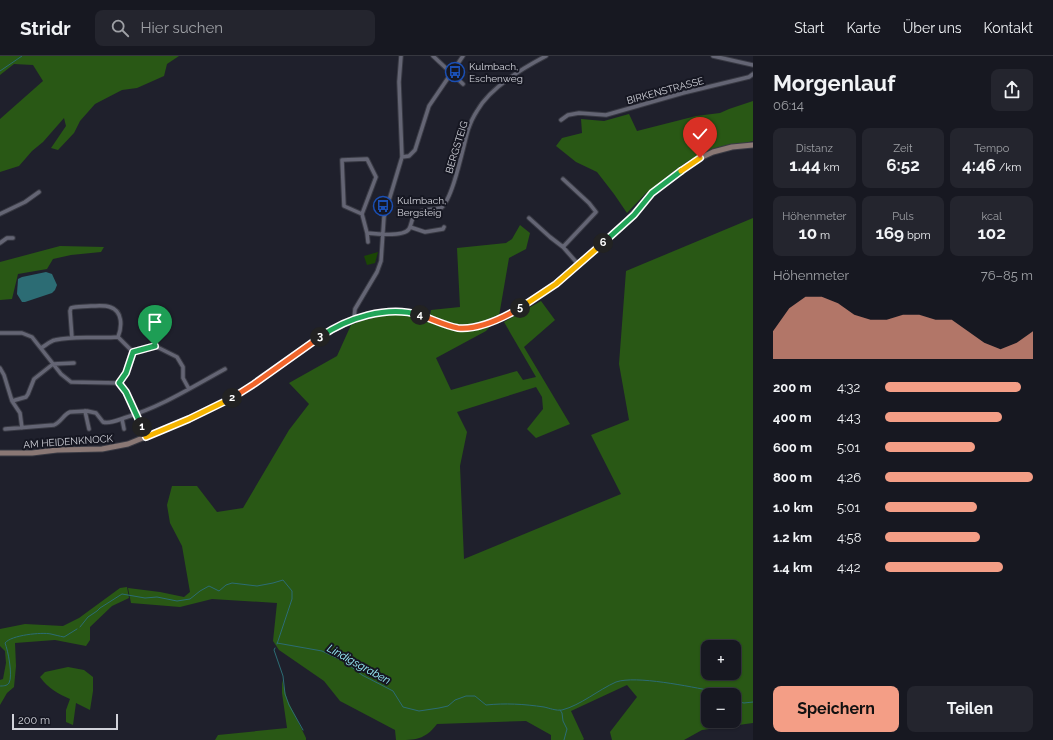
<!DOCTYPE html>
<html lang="de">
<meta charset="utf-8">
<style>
body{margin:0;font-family:Raleway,sans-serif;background:#24252e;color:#f1f3f6;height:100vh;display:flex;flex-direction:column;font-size:15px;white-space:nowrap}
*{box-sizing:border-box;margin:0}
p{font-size:13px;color:#9ea0a5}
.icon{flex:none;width:22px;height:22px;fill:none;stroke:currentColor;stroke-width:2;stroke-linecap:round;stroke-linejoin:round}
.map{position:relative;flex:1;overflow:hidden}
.sheet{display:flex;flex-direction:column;background:#171821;width:300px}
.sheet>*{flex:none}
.tools{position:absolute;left:701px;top:584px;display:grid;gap:8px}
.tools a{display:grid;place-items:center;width:40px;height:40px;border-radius:8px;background:#171821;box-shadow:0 1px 3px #0004,0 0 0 1px #36373f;font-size:20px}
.scale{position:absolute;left:12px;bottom:10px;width:106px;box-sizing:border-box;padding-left:4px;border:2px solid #d1d2da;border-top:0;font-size:11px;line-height:14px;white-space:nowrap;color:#d1d2da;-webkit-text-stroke:3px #161722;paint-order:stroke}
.pin{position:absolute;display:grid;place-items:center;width:34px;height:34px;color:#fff;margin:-41px -17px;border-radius:50% 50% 50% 0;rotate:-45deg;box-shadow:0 0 4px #0007}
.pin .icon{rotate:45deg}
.km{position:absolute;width:20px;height:20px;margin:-10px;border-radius:50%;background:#222;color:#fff;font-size:11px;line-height:20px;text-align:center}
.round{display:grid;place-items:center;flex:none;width:42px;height:42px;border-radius:8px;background:#24252e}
.summary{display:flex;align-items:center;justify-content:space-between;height:68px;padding:0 20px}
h1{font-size:22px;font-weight:700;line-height:30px}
.stats{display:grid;grid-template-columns:repeat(3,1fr);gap:6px;height:68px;padding:4px 20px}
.stats div{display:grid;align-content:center;border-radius:8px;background:#24252e;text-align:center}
.stats b{font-size:17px;font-weight:700}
.stats small{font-size:11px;font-weight:400}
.stats p{font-size:11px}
.chart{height:112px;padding:8px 20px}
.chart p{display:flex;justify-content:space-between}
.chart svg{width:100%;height:72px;margin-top:4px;fill:#f49e86;opacity:.7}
.button{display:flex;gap:8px;margin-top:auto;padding:8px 20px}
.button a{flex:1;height:46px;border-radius:8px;background:#f49e86;color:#111;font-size:16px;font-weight:700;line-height:46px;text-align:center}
.button a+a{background:#24252e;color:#f1f3f6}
ul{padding:0 20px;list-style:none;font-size:13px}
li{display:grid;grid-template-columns:64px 48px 1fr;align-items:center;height:30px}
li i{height:10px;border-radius:5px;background:#f49e86}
header{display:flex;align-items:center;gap:24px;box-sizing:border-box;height:56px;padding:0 20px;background:#171821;border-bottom:1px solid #36373f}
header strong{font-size:19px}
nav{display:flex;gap:22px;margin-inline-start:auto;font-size:14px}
.search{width:280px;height:36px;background:#24252e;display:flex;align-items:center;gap:10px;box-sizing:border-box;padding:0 14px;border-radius:8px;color:#9ea0a5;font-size:15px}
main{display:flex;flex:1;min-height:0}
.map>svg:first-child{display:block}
.green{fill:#1b4605}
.forest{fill:#295815;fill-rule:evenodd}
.water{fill:#2c6c74}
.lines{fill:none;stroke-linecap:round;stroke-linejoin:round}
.stream{stroke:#2c6c74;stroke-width:1}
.street-casing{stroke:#393a44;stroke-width:5.5}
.secondary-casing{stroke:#393a44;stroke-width:7}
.street{stroke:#646574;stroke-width:3.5}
.secondary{stroke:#8a7875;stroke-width:5}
.split-1-casing{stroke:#fff;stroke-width:8}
.split-2-casing{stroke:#fff;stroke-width:8}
.split-3-casing{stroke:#fff;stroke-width:8}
.split-4-casing{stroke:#fff;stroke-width:8}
.split-5-casing{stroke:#fff;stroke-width:8}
.split-6-casing{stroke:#fff;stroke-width:8}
.split-7-casing{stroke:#fff;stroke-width:8}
.split-8-casing{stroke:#fff;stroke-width:8}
.split-1{stroke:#22a559;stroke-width:5}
.split-2{stroke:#f5b400;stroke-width:5}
.split-3{stroke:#f0652b;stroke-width:5}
.split-4{stroke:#22a559;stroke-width:5}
.split-5{stroke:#f0652b;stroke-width:5}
.split-6{stroke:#f5b400;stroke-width:5}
.split-7{stroke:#22a559;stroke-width:5}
.split-8{stroke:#f5b400;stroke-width:5}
.labels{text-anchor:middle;stroke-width:4;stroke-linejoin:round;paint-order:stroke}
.poi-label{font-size:10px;fill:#d1d2da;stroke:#161722;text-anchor:start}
.street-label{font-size:10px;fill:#d1d2da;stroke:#161722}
.water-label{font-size:11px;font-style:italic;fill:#9aeffb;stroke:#161722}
</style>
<header>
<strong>Stridr</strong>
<div class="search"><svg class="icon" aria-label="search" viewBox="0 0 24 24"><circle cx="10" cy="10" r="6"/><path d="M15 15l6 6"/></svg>Hier suchen</div>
<nav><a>Start</a><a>Karte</a><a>Über uns</a><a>Kontakt</a></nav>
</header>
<main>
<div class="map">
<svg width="753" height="684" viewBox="0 0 753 684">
<rect width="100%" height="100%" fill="#1f202c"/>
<path class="green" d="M378 196 375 207 367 209 364 200Z"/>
<path class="forest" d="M0 0H179L167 8 164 20 137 32 122 34 95 48 80 65 74 77 58 94 51 92 66 70 64 62 43 86 32 95 19 110 0 116V63L43 25 33 9 14 8 0 19Z
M753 45V85L701 98 688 105 645 138 627 157 614 138 597 116 576 106 556 90 562 82 582 77 581 63 604 65 629 58 637 75 696 60 720 57 729 53Z
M753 162V667L702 674 684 684H612L610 676 637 641 627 629 571 655 584 683 583 684H551V679L526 665 437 668C425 684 415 684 396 684L395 674 340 645 324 625 279 594 273 585 277 547 212 543 180 551 131 547 128 532 160 536 184 541 190 536 182 490 170 467 167 449 172 430H197L217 456 243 452 289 374 309 348 289 327 337 300 351 269 376 259 397 257 429 265 431 254 460 251 457 192 506 187 512 183 520 169 530 177 526 193 509 202 499 260 486 275 436 302 451 334 517 315 523 324 536 321 504 266 541 245 555 264 524 291 570 368 536 382 527 373 543 353 542 341 536 331 457 356 467 376 460 410 464 503 621 438 591 379 629 364 619 308 626 215ZM708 591H734V617H708ZM708 639H734V665H708Z
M60 190 104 191 101 196 71 199 53 203 47 213 18 218 12 243 0 244V206Z
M127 531 129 542 112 550 90 571V584L86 590 55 584 15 587 16 610 14 631 7 637 0 649V624L3 623 6 607 5 595 0 590V573L25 568 63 570 79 562 120 532Z
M68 611 84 614 93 621V635L90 654 76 647 73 669 66 666V654L70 643C58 638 48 632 40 621L45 616Z
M282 624 287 643 306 682V684H215L218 679 287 672 282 637Z"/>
<path class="water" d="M46 216 52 218 57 229 55 234 52 237 25 246H22L17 238 18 223 22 221Z"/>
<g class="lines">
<path class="stream" d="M0 15 22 0
M80 571 88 561 97 555 100 552 122 538 145 542 157 541 177 545 190 543 200 535 209 530 219 535 226 529 232 527 257 530 273 527 283 524 292 535V543L277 588
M277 587 322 595 345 606 362 619 393 635 403 651 419 655 439 652 448 650 455 644 466 640H475L486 649C505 647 524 648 544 651 549 652 556 655 562 654 581 649 598 634 616 626 636 619 691 631 713 635L721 639
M275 592 274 594 283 620 285 638 289 649 303 674
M0 630C3 630 7 630 9 627 13 620 8 594 5 587 11 579 42 576 51 578 55 579 59 580 64 581L77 573
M734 645 744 647 753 646
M560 654 562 657 563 665 567 673 564 684"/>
<g class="street-casing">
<path id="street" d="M433 0 463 28
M713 0 753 9
M561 64 568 59 579 57 606 59 683 37 749 21 753 18
M402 101 409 100 415 94 429 50 463 0
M563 123 589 147 596 156 563 191
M0 158 25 146 39 136
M362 158 344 150 342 104 367 103 376 121 362 158 367 177C376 178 404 181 409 173 412 168 411 161 417 157 424 152 433 154 441 152 453 143 463 91 468 74 470 68 473 61 477 55 490 32 523 12 546 0
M529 162 550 181 563 191 578 208
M410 171 425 176 443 173 444 171
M367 177 368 186
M0 187 7 182H13
M354 263 355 253 377 216 381 205 384 161 402 101 399 26 401 0
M0 277H22L32 281 61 318 71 326 119 327C131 343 138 362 146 381
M118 281 133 296
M72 282 70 255 71 252C77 250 84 251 91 250 97 250 104 249 110 251 123 255 122 271 118 281
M41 292C45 290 50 285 55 284 76 279 97 283 118 281
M133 296 155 290 177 301 183 311V322L189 333
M0 312 4 319 12 345 20 357 22 372
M119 327 126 317 133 296
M12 345 26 341 28 338 34 323 53 308 74 307
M85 355 89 373
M122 363 124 373
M5 373 54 369C61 366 64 358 70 356L87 355 96 357 103 366C110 368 118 364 124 362 161 351 192 331 225 313"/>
</g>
<g class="secondary-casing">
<path id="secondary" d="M0 397H32L57 394 102 393 128 388 189 363 235 340 327 276 354 263 379 257 398 255 416 258 457 272H468L485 268 510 258 556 228 622 170 652 137 677 117 700 102 713 96 732 91 753 89"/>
</g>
<use href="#street" class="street"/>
<use href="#secondary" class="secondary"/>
</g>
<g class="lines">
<g class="split-1-casing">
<path id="split-1" d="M142 371 126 336 119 327 126 317 133 296 155 290"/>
</g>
<g class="split-2-casing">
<path id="split-2" d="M142 371 146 381 189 363 232 342"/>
</g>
<g class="split-3-casing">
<path id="split-3" d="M232 342 254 328 320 281"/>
</g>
<g class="split-4-casing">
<path id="split-4" d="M320 281C347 262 387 249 420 259"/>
</g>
<g class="split-5-casing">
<path id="split-5" d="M420 259C432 263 446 270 458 272 479 274 503 262 520 252"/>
</g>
<g class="split-6-casing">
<path id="split-6" d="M520 252 556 228 603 187"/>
</g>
<g class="split-7-casing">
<path id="split-7" d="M603 187 634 159 652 137 681 115"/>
</g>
<g class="split-8-casing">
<path id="split-8" d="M681 115 700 102"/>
</g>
<use href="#split-1" class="split-1"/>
<use href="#split-2" class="split-2"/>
<use href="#split-3" class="split-3"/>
<use href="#split-4" class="split-4"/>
<use href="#split-5" class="split-5"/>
<use href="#split-6" class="split-6"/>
<use href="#split-7" class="split-7"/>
<use href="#split-8" class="split-8"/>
</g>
<defs>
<g id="bus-ring" transform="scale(1)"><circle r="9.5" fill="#161722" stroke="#1a4fb4" stroke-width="1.5"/><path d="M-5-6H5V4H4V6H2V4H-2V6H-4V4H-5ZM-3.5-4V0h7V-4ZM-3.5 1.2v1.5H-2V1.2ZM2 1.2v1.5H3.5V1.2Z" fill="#1a4fb4"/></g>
</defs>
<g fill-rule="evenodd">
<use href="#bus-ring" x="455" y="16"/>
<use href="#bus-ring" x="383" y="150"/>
</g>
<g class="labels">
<g class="poi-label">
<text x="469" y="14">Kulmbach,<tspan x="469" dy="12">Eschenweg</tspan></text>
<text x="397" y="148">Kulmbach,<tspan x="397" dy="12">Bergsteig</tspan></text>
</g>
<g class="street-label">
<text transform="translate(665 34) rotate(-15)" y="4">BIRKENSTRASSE</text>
<text transform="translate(456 91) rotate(-73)" y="4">BERGSTEIG</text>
<text transform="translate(68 385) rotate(-4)" y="4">AM HEIDENKNOCK</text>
</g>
<g class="water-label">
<text transform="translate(359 608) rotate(29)" y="4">Lindigsgraben</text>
</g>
</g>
</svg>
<div class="tools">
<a>+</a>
<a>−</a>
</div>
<div class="scale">200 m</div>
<div class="pin" style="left:155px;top:290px;background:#1e9e55"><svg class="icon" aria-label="arrive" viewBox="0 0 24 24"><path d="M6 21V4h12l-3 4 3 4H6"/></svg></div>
<div class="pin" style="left:700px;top:102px;background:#d93025"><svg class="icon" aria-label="check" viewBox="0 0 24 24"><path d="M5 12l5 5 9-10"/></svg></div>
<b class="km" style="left:142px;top:371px">1</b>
<b class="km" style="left:232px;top:342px">2</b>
<b class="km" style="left:320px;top:281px">3</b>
<b class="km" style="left:420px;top:259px">4</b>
<b class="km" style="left:520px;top:252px">5</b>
<b class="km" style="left:603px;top:187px">6</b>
</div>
<section class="sheet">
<div class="summary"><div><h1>Morgenlauf</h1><p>06:14</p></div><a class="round"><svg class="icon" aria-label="share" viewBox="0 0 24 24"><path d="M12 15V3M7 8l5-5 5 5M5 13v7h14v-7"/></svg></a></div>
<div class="stats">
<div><p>Distanz</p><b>1.44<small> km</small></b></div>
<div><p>Zeit</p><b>6:52</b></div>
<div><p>Tempo</p><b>4:46<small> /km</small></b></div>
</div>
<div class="stats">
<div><p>Höhenmeter</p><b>10<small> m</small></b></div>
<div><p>Puls</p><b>169<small> bpm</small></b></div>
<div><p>kcal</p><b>102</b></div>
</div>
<div class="chart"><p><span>Höhenmeter</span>76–85 m</p>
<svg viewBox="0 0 160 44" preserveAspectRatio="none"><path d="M0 44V27L10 13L20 6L30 6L40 10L50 17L60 20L70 20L80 17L90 17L100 20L110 20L120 27L130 34L140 38L150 34L160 27V44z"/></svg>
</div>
<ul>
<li><b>200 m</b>4:32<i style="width:92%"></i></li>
<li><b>400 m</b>4:43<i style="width:79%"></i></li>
<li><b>600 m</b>5:01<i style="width:61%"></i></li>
<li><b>800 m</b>4:26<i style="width:100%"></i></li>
<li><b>1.0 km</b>5:01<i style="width:62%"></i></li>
<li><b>1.2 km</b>4:58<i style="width:64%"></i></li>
<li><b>1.4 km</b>4:42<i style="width:80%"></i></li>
</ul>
<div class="button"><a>Speichern</a><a>Teilen</a></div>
</section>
</main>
